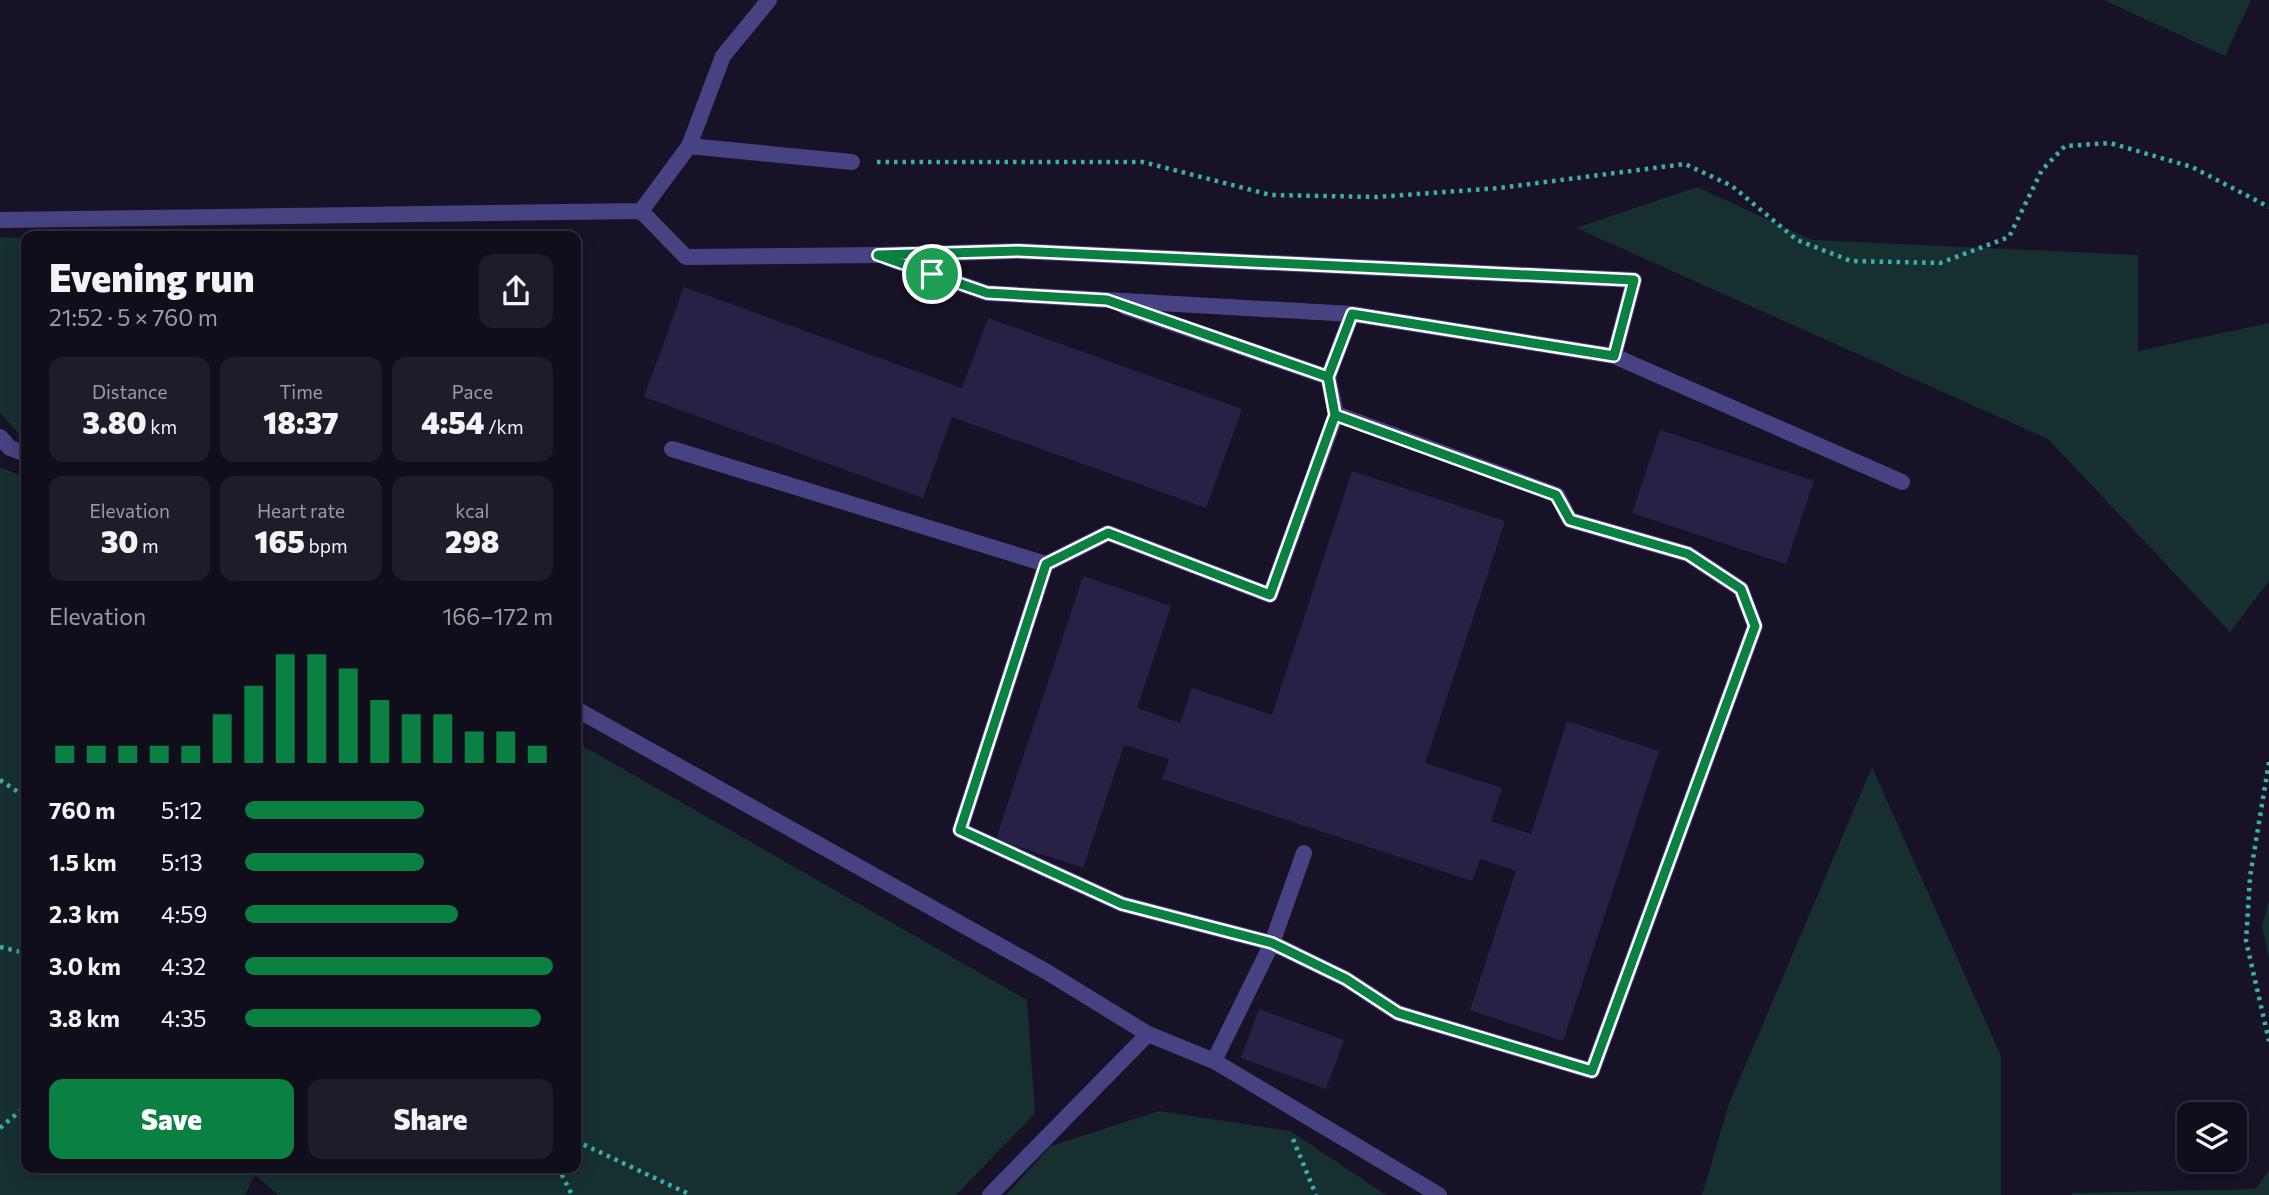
<!DOCTYPE html>
<meta charset="utf-8">
<style>
body{margin:0;font-family:Commissioner,sans-serif;background:#1e1c29;color:#f1f3f6;height:100vh;display:flex;flex-direction:column;font-size:26px;white-space:nowrap}
*{box-sizing:border-box;margin:0}
p{font-size:23px;color:#9c9ca3}
.icon{flex:none;width:38px;height:38px;fill:none;stroke:currentColor;stroke-width:2;stroke-linecap:round;stroke-linejoin:round}
.map{position:relative;flex:1;overflow:hidden}
.drawer{position:absolute;left:21px;top:231px;width:560px;height:942px;display:flex;flex-direction:column;background:#110e1c;border-radius:14px;box-shadow:0 4px 18px #0003,0 0 0 2px #302e3b}
.drawer>*{flex:none}
.controls{position:absolute;left:2177px;top:1102px;display:grid;gap:14px}
.controls a{display:grid;place-items:center;width:70px;height:70px;border-radius:14px;background:#110e1c;box-shadow:0 4px 18px #0003,0 0 0 2px #302e3b;font-size:35px}
.pin{position:absolute;display:grid;place-items:center;width:60px;height:60px;color:#fff;margin:-30px;border:4px solid #fff;border-radius:50%;box-shadow:0 2px 7px #0007}
.round{display:grid;place-items:center;flex:none;width:74px;height:74px;border-radius:14px;background:#1e1c29}
.head{display:flex;align-items:center;justify-content:space-between;height:119px;padding:0 28px}
h1{font-size:38px;font-weight:800;line-height:52px}
.stats{display:grid;grid-template-columns:repeat(3,1fr);gap:10px;height:119px;padding:7px 28px}
.stats div{display:grid;align-content:center;border-radius:14px;background:#1e1c29;text-align:center}
.stats b{font-size:30px;font-weight:800}
.stats small{font-size:19px;font-weight:400}
.stats p{font-size:19px}
.chart{height:196px;padding:14px 28px}
.chart p{display:flex;justify-content:space-between}
.chart svg{width:100%;height:126px;margin-top:7px;stroke:#0b8043;stroke-width:6}
.cta{display:flex;gap:14px;margin-top:auto;padding:14px 28px}
.cta a{flex:1;height:80px;border-radius:14px;background:#0b8043;color:#fff;font-size:28px;font-weight:800;line-height:80px;text-align:center}
.cta a+a{background:#1e1c29;color:#f1f3f6}
ul{padding:0 28px;list-style:none;font-size:23px}
li{display:grid;grid-template-columns:112px 84px 1fr;align-items:center;height:52px}
li i{height:18px;border-radius:9px;background:#0b8043}
.map>svg:first-child{display:block}
.green{fill:#163030}
.building{fill:#292046}
.lines{fill:none;stroke-linecap:round;stroke-linejoin:round}
.path{stroke:#3cafad;stroke-width:4.5;stroke-dasharray:3.5 5;stroke-linecap:butt}
.lane{stroke:#474281;stroke-width:16}
.route-casing{stroke:#fff;stroke-width:14}
.route{stroke:#0b8043;stroke-width:9}
</style>
<div class="map">
<svg width="2269" height="1195" viewBox="0 0 2269 1195">
<rect width="100%" height="100%" fill="#171226"/>
<path class="green" d="M2104 0H2251L2225 56Z
M1697 187 1812 240 2138 255V351L2269 323V581L2230 632 2048 439 1576 228Z
M0 237 26 238V439L22 437 0 413Z
M0 467 26 478V1167H576V742L1027 1000 1035 1113 956 1195H278L255 1175 245 1195H0Z
M1872 767 2001 1056V1195H1702L1729 1104Z
M2269 900V959L2262 926Z
M1159 1111 1290 1131 1386 1195H1006L1051 1146Z
M2269 1170V1195H2072V1193L2256 1189Z"/>
<path class="building" d="M684 287 962 388 988 318 1242 409 1206 508 952 417 923 498 644 397Z
M1660 430 1814 481 1786 564 1632 513Z
M1352 471 1505 521 1425 763 1502 788 1491 821 1531 834 1567 721 1659 751 1563 1041 1470 1010 1516 871 1480 859 1472 881 1162 779 1169 759 1124 745 1083 868 996 839 1083 576 1171 606 1137 708 1180 723 1192 688 1272 715Z
M1259 1009 1344 1040 1326 1089 1241 1058Z"/>
<g class="lines">
<path class="path" d="M877 162H1143L1271 195 1377 197 1499 188 1685 164 1732 186 1797 240 1851 261 1940 263 2009 237 2042 170 2065 146 2110 143 2192 167 2269 207
M2269 762 2250 877 2246 941 2269 1041
M0 780 26 797
M0 947 26 953
M0 1128 26 1106
M1293 1139 1316 1195
M576 1141 691 1195
M558 1167 572 1195"/>
<path class="lane" d="M689 146 723 56 769 0
M641 211 686 257 878 255 1018 251 1634 280 1614 356
M0 220 641 211 689 146 852 162
M887 258 987 293 1352 314 1614 356 1902 482
M1125 307 1328 377
M0 437 10 448 26 454
M672 449 1046 564 1108 533 1270 595 1336 414 1328 377 1352 314
M1046 564 960 830 1122 904 1272 943 1346 979 1398 1013 1592 1071 1755 626 1741 589 1688 554 1570 520 1557 495 1336 414
M576 709 1047 972 1148 1034 1214 1061 1439 1195
M1214 1061 1272 943 1304 853
M990 1195 1148 1034"/>
</g>
<g class="lines">
<g class="route-casing">
<path id="route" d="M932 274 987 293 1107 300 1328 377 1335 415 1270 595 1108 533 1046 564 960 830 1122 904 1272 943 1346 979 1398 1013 1592 1071 1755 626 1741 589 1688 554 1570 520 1556 495 1335 415 1328 377 1352 314 1614 356 1634 280 1018 251 878 255 932 274"/>
</g>
<use href="#route" class="route"/>
</g>
</svg>
<div class="controls">
<a><svg class="icon" aria-label="layers" viewBox="0 0 24 24"><path d="M12 4l9 5-9 5-9-5zM3 14l9 5 9-5"/></svg></a>
</div>
<div class="pin" style="left:932px;top:274px;background:#1e9e55"><svg class="icon" aria-label="arrive" viewBox="0 0 24 24"><path d="M6 21V4h12l-3 4 3 4H6"/></svg></div>
<section class="drawer">
<div class="head"><div><h1>Evening run</h1><p>21:52 · 5 × 760 m</p></div><a class="round"><svg class="icon" aria-label="share" viewBox="0 0 24 24"><path d="M12 15V3M7 8l5-5 5 5M5 13v7h14v-7"/></svg></a></div>
<div class="stats">
<div><p>Distance</p><b>3.80<small> km</small></b></div>
<div><p>Time</p><b>18:37</b></div>
<div><p>Pace</p><b>4:54<small> /km</small></b></div>
</div>
<div class="stats">
<div><p>Elevation</p><b>30<small> m</small></b></div>
<div><p>Heart rate</p><b>165<small> bpm</small></b></div>
<div><p>kcal</p><b>298</b></div>
</div>
<div class="chart"><p><span>Elevation</span>166–172 m</p>
<svg viewBox="0 0 160 44" preserveAspectRatio="none"><path d="M5 44V38M15 44V38M25 44V38M35 44V38M45 44V38M55 44V27M65 44V17M75 44V6M85 44V6M95 44V11M105 44V22M115 44V27M125 44V27M135 44V33M145 44V33M155 44V38"/></svg>
</div>
<ul>
<li><b>760 m</b>5:12<i style="width:58%"></i></li>
<li><b>1.5 km</b>5:13<i style="width:58%"></i></li>
<li><b>2.3 km</b>4:59<i style="width:69%"></i></li>
<li><b>3.0 km</b>4:32<i style="width:100%"></i></li>
<li><b>3.8 km</b>4:35<i style="width:96%"></i></li>
</ul>
<div class="cta"><a>Save</a><a>Share</a></div>
</section>
</div>
